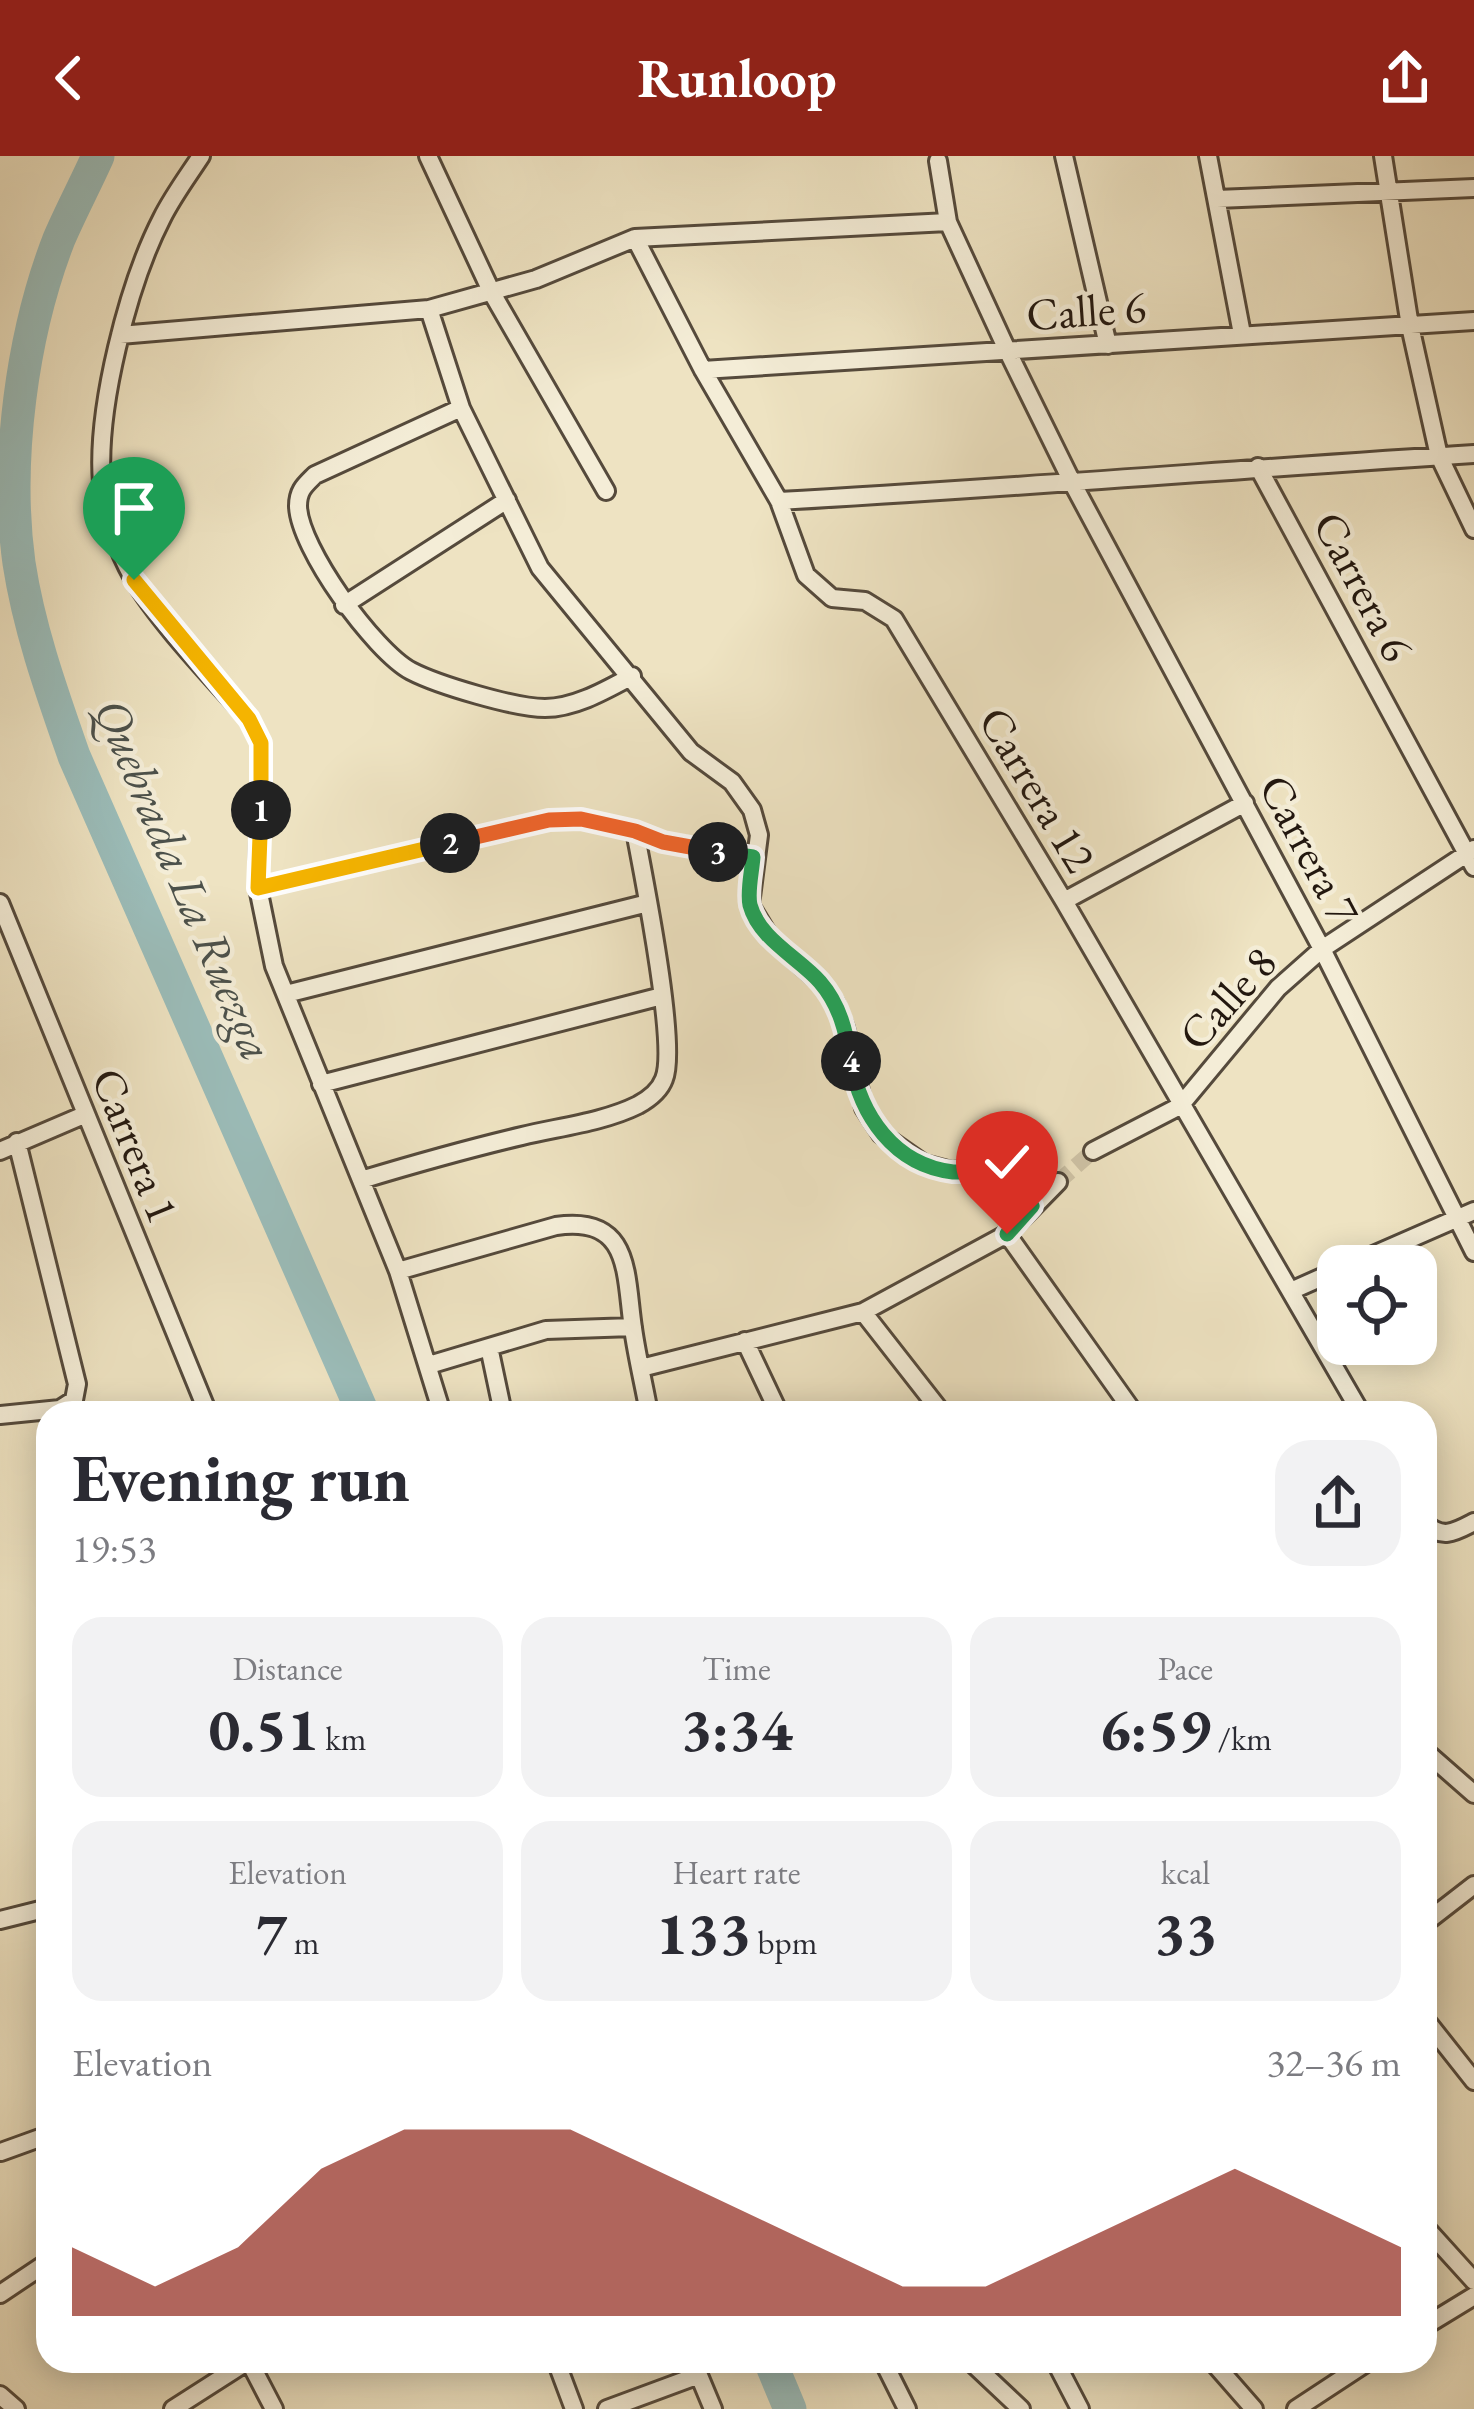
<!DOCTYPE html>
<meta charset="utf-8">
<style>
body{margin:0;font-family:"EB Garamond",serif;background:#f2f2f3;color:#2b2b33;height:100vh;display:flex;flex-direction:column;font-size:45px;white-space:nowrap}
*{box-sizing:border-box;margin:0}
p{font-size:39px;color:#7c7c81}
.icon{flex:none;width:66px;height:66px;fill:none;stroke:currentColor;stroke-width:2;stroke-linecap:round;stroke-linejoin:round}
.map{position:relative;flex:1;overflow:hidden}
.side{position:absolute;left:36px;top:1245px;width:1401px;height:972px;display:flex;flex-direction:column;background:#fff;border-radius:36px;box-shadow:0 6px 30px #0003}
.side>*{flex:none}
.fabs{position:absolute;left:1317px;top:1089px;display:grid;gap:24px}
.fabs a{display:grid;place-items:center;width:120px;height:120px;border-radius:24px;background:#fff;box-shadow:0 6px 30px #0003;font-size:60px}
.pin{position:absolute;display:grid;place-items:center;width:102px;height:102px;color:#fff;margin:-123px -51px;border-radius:50% 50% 50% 0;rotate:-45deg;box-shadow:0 0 12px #0007}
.pin .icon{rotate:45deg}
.km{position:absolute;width:60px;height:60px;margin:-30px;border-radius:50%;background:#222;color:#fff;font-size:33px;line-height:60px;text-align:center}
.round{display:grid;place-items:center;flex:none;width:126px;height:126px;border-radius:36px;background:#f2f2f3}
.head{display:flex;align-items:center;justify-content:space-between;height:204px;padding:0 36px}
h1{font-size:66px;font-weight:700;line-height:90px}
.figures{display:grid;grid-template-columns:repeat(3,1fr);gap:18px;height:204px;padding:12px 36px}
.figures div{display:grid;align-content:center;border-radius:30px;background:#f2f2f3;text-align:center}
.figures b{font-size:60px;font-weight:700}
.figures small{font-size:33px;font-weight:400}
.figures p{font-size:33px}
.chart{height:336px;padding:24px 36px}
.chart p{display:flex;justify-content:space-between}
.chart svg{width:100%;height:216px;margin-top:12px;fill:#8f2418;opacity:.7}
header{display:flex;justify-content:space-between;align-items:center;height:156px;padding:0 36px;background:#8f2418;color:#fff;font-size:54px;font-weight:700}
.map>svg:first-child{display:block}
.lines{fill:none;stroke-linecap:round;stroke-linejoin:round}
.river{stroke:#9bbdba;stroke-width:33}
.street-tunnel{stroke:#cfc4a7;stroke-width:16;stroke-dasharray:16 8;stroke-linecap:butt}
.street-casing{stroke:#554a3c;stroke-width:22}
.street{stroke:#f4edd7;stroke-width:16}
.split-1-casing{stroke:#fff;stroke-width:24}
.split-2-casing{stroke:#fff;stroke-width:24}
.split-3-casing{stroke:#fff;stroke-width:24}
.split-4-casing{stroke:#fff;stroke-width:24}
.split-5-casing{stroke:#fff;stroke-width:24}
.split-1{stroke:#f5b400;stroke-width:15}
.split-2{stroke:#f5b400;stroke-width:15}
.split-3{stroke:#f0652b;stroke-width:15}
.split-4{stroke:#22a559;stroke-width:15}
.split-5{stroke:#22a559;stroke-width:15}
.labels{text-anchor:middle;stroke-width:9;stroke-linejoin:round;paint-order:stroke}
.street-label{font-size:45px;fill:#22170f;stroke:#f4edd7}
.water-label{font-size:48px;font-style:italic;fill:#4c514b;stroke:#f4edd7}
</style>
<header><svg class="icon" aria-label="back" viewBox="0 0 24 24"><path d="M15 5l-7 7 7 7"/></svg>Runloop<svg class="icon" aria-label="share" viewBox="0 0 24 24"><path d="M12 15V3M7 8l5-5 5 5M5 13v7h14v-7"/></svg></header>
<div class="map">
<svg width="1474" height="2253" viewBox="0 0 1474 2253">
<rect width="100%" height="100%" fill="#eee3c2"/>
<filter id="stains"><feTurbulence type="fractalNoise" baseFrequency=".00167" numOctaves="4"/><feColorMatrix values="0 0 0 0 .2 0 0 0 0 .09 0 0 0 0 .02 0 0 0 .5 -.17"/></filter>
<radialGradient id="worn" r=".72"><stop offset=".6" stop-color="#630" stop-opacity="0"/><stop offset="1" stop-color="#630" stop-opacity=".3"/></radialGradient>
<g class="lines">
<path class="river" d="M98 0C86 27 71 55 59 83 22 178 5 305 19 407 29 473 52 537 74 600L363 1257
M770 2205 790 2253"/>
<path class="street-tunnel" d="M1058 1026 1093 995"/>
<g class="street-casing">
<path id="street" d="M201 0C188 20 173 40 162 62 128 128 96 253 102 327 104 358 118 395 133 422 160 468 213 522 249 563L261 587 258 732 274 810 398 1115 442 1257
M428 0 492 137 606 335
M1064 0 1108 189
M1208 0 1242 178
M1383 0 1410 170 1439 300 1474 373
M938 5 948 66 1008 196 1073 328 1322 793 1474 1096
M1217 43 1474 32
M948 66 635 82 536 123 429 153 461 252 540 412 691 596 732 626 752 654 759 679 750 749 770 782 821 827 835 847 845 872 864 952 881 978 924 1008 951 1015 994 1013 1007 1017 1032 1050
M635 82 703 214 779 345 806 419 832 442 865 445 894 463 1064 745 1361 1257
M120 179 429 153
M703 214 1474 165
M461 252 315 319C305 329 298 334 298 350 299 392 374 495 411 515 438 529 515 552 545 552 575 552 606 534 632 520
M1258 311 1474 711
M779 345C1011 332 1242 313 1474 298
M344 449 507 344
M258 732 549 664 581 663 635 675 663 686 753 701
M1064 745 1245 647
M0 747 208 1257
M286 838 648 747
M321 928 662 840
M0 995 84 959
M1093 995 1180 950 1278 832 1322 793 1474 693
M361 1024C414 1008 467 993 522 980 559 971 604 966 638 949 649 943 660 934 664 923 678 890 643 718 635 675
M1007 1078 1058 1026
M1348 1110 1474 1055
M398 1115 556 1070C632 1059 625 1119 633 1172 637 1201 644 1229 649 1257
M1293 1134 1338 1114
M863 1156 942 1257
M745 1185 779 1257
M489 1191 503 1257
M429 1209 546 1174 633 1171
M641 1212 863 1156 1007 1078 1134 1257
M0 1259 60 1253 74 1244 77 1228 17 986
M1425 1367C1442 1384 1455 1376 1474 1366
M1425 1595 1474 1638
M0 1764 48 1752
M1425 1767 1474 1729
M1425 1863 1474 1925
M1 1996 48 1979
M1425 2071 1474 2125
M0 2138 48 2106
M1425 2170 1474 2140
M249 2205 274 2253
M556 2205 574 2253
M693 2205 713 2253
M883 2205 907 2253
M970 2205 1021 2253
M1055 2205 1080 2253
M1212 2205 1254 2253
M0 2239 16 2253
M173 2253 248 2205
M607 2253 699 2219
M1296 2253 1369 2205"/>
</g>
<use href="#street" class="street"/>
</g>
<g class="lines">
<g class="split-1-casing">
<path id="split-1" d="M134 424 249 563 261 587V654"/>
</g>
<g class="split-2-casing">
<path id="split-2" d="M261 654 258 732 450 687"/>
</g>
<g class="split-3-casing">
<path id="split-3" d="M450 687 549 664 581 663 635 675 663 686 718 696"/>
</g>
<g class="split-4-casing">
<path id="split-4" d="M718 696 753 701C752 715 747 736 750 749 759 783 799 802 820 826 840 849 846 876 851 905"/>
</g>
<g class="split-5-casing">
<path id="split-5" d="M851 905C860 959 894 1009 953 1016 972 1017 993 1008 1009 1019 1019 1026 1025 1040 1032 1050L1007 1078"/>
</g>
<use href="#split-1" class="split-1"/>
<use href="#split-2" class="split-2"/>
<use href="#split-3" class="split-3"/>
<use href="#split-4" class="split-4"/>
<use href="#split-5" class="split-5"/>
</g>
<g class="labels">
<g class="street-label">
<text transform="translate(1086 154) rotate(-4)" y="16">Calle 6</text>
<text transform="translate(1364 430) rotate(62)" y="16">Carrera 6</text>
<text transform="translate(1038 633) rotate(59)" y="16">Carrera 12</text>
<text transform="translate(1310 693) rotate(62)" y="16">Carrera 7</text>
<text transform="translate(1227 842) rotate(-48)" y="16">Calle 8</text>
<text transform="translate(136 989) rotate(68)" y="16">Carrera 1</text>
</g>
<g class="water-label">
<text transform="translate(185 723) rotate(67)" y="17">Quebrada La Ruezga</text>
</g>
</g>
<rect width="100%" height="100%" filter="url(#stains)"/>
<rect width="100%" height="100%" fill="url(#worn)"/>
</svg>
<div class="fabs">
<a><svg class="icon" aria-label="locate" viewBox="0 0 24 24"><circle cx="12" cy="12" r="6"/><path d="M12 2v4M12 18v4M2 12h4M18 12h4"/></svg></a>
</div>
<div class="pin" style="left:134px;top:424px;background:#1e9e55"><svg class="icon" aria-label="arrive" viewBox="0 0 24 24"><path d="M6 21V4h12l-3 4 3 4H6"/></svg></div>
<div class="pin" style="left:1007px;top:1078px;background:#d93025"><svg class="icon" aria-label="check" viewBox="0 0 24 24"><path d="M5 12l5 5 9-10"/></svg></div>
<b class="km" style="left:261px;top:654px">1</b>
<b class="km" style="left:450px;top:687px">2</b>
<b class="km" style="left:718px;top:696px">3</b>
<b class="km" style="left:851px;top:905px">4</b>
<section class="side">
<div class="head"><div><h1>Evening run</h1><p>19:53</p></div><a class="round"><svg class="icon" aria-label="share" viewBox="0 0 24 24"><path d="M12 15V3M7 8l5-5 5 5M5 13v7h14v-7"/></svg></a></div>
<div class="figures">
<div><p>Distance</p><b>0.51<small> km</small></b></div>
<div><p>Time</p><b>3:34</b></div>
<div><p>Pace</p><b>6:59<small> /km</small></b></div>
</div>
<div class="figures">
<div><p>Elevation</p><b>7<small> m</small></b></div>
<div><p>Heart rate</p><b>133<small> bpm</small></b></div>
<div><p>kcal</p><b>33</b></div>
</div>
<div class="chart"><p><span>Elevation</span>32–36 m</p>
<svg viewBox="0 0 160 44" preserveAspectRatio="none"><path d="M0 44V30L10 38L20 30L30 14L40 6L50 6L60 6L70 14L80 22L90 30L100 38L110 38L120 30L130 22L140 14L150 22L160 30V44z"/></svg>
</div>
</section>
</div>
